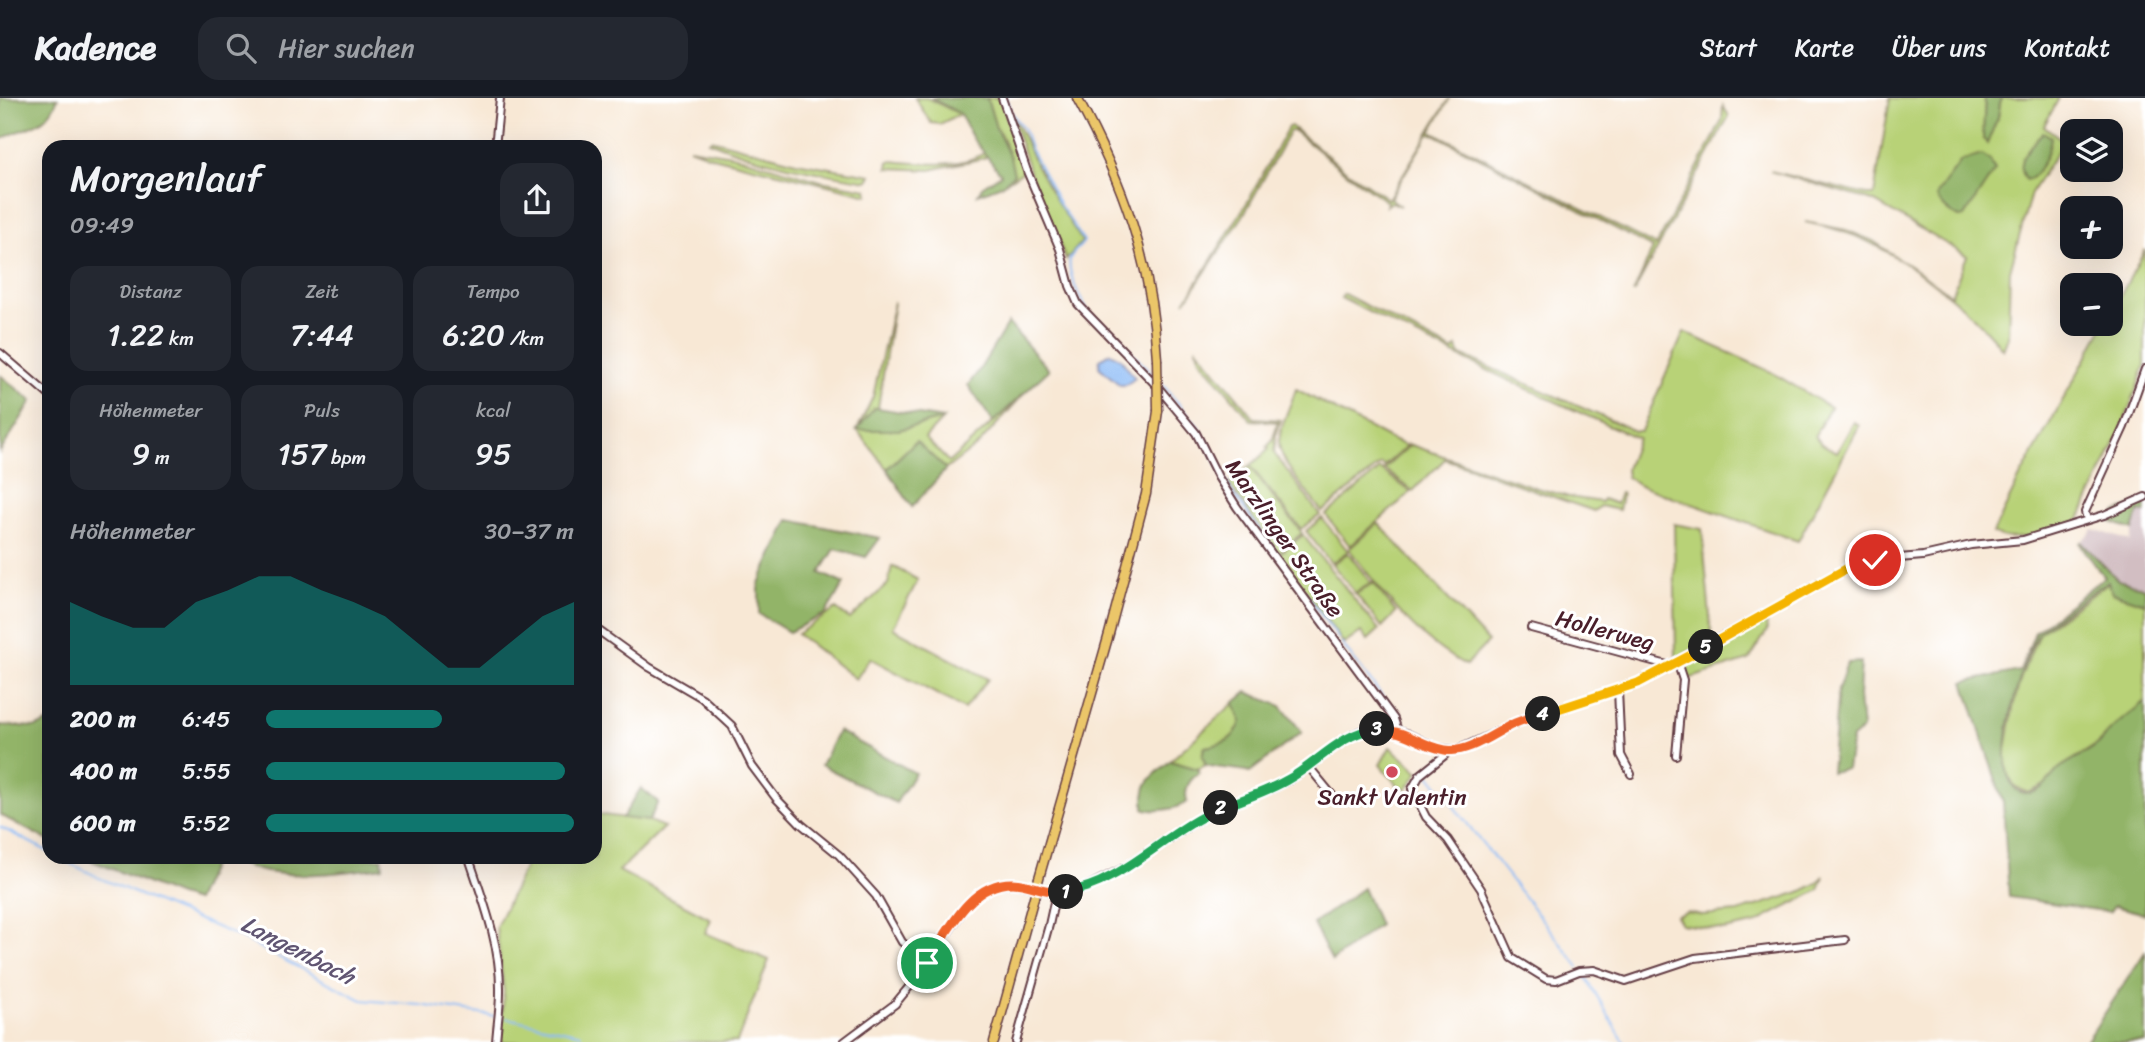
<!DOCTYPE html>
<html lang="de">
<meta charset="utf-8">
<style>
body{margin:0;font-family:Sriracha,sans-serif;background:#242831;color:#f1f3f6;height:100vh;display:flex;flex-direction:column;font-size:26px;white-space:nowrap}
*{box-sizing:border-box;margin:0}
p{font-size:23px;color:#9ea1a6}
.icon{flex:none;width:38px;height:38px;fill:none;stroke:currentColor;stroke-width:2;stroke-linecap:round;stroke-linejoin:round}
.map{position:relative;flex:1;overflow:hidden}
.drawer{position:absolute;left:42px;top:42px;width:560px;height:724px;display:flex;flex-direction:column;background:#171b24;border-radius:21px;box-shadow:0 7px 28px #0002}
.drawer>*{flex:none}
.fabs{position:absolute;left:2060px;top:21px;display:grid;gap:14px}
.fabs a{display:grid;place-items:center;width:63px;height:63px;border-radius:14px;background:#171b24;box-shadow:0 7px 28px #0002;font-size:35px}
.pin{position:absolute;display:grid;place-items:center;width:60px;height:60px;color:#fff;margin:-30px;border:4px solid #fff;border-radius:50%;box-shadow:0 2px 7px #0007}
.km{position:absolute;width:35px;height:35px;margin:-18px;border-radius:50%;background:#222;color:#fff;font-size:19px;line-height:35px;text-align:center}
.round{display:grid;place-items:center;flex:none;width:74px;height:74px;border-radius:21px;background:#242831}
.summary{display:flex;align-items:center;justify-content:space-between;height:119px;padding:0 28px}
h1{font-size:38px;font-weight:600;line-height:52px}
.stats{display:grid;grid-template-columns:repeat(3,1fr);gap:10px;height:119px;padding:7px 28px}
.stats div{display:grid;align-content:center;border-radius:18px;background:#242831;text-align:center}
.stats b{font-size:30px;font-weight:600}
.stats small{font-size:19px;font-weight:400}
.stats p{font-size:19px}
.chart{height:196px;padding:14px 28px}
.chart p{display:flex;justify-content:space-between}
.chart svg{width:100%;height:126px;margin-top:7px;fill:#0f766e;opacity:.7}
ul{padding:0 28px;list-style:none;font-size:23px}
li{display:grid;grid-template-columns:112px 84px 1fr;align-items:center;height:52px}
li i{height:18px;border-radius:9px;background:#0f766e}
header{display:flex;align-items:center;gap:42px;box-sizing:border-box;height:98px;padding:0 35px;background:#171b24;border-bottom:2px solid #363941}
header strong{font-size:33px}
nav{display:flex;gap:38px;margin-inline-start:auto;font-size:24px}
.search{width:490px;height:63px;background:#242831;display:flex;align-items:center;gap:18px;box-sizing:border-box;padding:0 24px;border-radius:21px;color:#9ea1a6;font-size:26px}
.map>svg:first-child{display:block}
.industrial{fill:#d2bec2}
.green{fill:#b8d277;stroke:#817851;stroke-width:2;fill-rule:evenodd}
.forest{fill:#92b468;stroke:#6e6a4a;stroke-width:2}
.water{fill:#8abaf6;stroke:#6a6c90;stroke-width:2}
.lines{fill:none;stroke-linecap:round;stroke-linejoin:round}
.stream{stroke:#8abaf6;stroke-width:2}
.minor-casing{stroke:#643d44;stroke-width:10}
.major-casing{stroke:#643d44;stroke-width:11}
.minor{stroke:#fff;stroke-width:6}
.major{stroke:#ebc669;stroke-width:8}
.major-bridge-casing{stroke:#643d44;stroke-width:11;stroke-linecap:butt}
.major-bridge{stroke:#ebc669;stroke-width:8}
.split-1-casing{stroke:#fff;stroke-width:14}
.split-2-casing{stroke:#fff;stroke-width:14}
.split-3-casing{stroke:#fff;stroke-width:14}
.split-4-casing{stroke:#fff;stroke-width:14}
.split-5-casing{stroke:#fff;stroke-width:14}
.split-6-casing{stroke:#fff;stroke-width:14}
.split-1{stroke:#f0652b;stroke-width:9}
.split-2{stroke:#22a559;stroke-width:9}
.split-3{stroke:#22a559;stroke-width:9}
.split-4{stroke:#f0652b;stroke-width:9}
.split-5{stroke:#f5b400;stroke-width:9}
.split-6{stroke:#f5b400;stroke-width:9}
.poi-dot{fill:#d1495b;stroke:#fff;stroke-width:2.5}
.labels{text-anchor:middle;stroke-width:6;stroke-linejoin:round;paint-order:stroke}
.street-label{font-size:23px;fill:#4a1f2b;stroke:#fff}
.poi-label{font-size:23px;fill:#4a1f2b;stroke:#fff}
.water-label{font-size:24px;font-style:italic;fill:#605572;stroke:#fff}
</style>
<header>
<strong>Kadence</strong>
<div class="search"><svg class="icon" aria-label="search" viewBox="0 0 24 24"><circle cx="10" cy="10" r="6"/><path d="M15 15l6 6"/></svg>Hier suchen</div>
<nav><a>Start</a><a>Karte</a><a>Über uns</a><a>Kontakt</a></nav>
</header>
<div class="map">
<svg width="2145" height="944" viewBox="0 0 2145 944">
<rect width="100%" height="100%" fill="#fff"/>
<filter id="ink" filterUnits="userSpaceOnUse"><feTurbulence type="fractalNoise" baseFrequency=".0143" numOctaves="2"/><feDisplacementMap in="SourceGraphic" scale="14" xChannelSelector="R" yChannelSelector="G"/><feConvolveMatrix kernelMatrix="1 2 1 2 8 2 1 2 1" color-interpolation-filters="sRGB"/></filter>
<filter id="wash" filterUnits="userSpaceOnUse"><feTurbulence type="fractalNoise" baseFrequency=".00686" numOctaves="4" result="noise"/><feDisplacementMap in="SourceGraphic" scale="28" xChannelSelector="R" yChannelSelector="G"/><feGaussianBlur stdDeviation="1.57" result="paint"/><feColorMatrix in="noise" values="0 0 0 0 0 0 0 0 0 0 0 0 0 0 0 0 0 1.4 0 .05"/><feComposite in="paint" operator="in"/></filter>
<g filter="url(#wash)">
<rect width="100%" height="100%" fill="#f8e8d5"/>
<path class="industrial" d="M2139 413 2145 415V490L2118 482 2081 444 2093 431 2130 443Z"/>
<path class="green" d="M915 0H927L960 16 940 26 931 25Z
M987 0H1000L1023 70V73L1002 87 1008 80 1004 42 996 30Z
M1450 0 1431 33 1656 148 1715 37 1722 22 1723 8 1729 18 1633 196 1653 150 1436 37 1429 35 1390 100 1401 108 1392 104 1386 108 1387 104 1341 71 1294 33H1290L1243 118 1185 204 1248 103 1288 29 1291 28 1344 71 1388 101Z
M1890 0H1985L1983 40 1998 19 2001 0H2059L2044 28 2072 49V55L2060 49 2031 95 2010 173 2008 239 2003 252C1970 209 1899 153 1847 135 1834 130 1819 127 1805 124L1846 132 1873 143 1951 197 1967 158 1873 103 1770 73 1866 97H1874ZM1978 57 1959 119 1944 109 1939 93 1961 63Z
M1011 18C1022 32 1026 46 1034 62 1048 89 1064 116 1081 141L1082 144 1066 162 1031 77Z
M711 41 796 64 871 77 868 83C813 74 760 65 709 43Z
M689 50 732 57 821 83 867 91 868 97 713 59Z
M984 55 987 58 984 60 930 72 888 70 889 63C918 65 959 71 984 55Z
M2145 152V267L2122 330 2081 419 2078 423C2053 430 2017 449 1993 435L2020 379 2105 226H2110L2111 215Z
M1344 196 1453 253 1457 249 1459 256 1635 333H1641L1684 234 1771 274 1830 309 1815 337C1819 346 1829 350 1837 354L1854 324 1859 328 1798 443 1638 387 1627 379 1626 371 1638 340C1537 297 1439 250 1341 200Z
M894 204 878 310H874L898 332 943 321 925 340 949 364 1022 298 979 346 946 371 916 344 887 371 857 332 873 299Z
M1196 249 1254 320 1281 322 1276 337 1274 355 1320 417 1301 431 1250 368 1269 351 1267 349 1272 343 1278 324 1251 322 1200 261Z
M1296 291 1390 341 1407 348 1384 368 1381 366 1322 414C1311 398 1278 363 1279 344 1280 327 1291 307 1296 291Z
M1408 346 1537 390 1569 399 1601 404 1603 401 1616 406 1620 395 1622 396 1619 412 1600 408 1594 413 1445 361 1413 393 1384 371 1409 348Z
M1249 368 1302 435 1278 455 1229 386Z
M1380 371 1411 394 1350 448 1326 417Z
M1322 420 1348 453 1331 465 1306 433Z
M1378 425 1488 544 1466 567C1417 543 1381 493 1349 451Z
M1674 426 1702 431 1712 541 1676 561Z
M1303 437 1379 532 1368 542 1361 534 1344 546 1279 456Z
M1348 455 1371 485 1355 495 1332 466Z
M892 468 918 482 893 530 988 581 964 611 870 560 856 581 797 536 836 511 850 521 888 486Z
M2109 484 2113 495 2145 505V603L2115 628 2096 647 2059 671 2045 687 2028 695 2014 688 2006 674V651L2014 605 2021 579 2039 535Z
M1373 485 1396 515 1382 529 1356 496Z
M1766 520 1767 533 1749 562 1685 582 1682 565Z
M1234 605 1241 624C1234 642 1224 646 1205 649L1202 658 1206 667 1198 671 1170 663Z
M1390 649 1419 674 1406 691 1398 688 1380 667Z
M595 716 649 723 664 729 619 773 711 821 705 835 769 862 737 944H500L504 894 496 829 529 760H595Z
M1824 778 1819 792 1754 826 1724 832 1681 826 1676 818 1687 814 1702 817 1738 814 1800 794 1818 785Z"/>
<path class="forest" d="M0 0H58C46 32 25 27 0 42Z
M931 0H987L996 30 1010 59 1014 76 1002 87 978 96 982 89 1001 76 973 41 960 16Z
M1985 0H2001L1998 19 1987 46 1983 40Z
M2043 34 2051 39C2050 52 2039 80 2026 82 2011 64 2031 48 2043 34Z
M1982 57 1990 62 1995 72 1964 119C1952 119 1942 109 1937 99V96L1961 63Z
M1008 225 1049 272 993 324 968 287 980 271Z
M0 277 32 303 0 354Z
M874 310H878L943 321 898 332H857Z
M916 343 946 371 912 409 887 371Z
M2137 405H2145V415L2139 413 2133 432 2111 424 2116 415Z
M789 422 880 440 866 459 835 451 820 475 844 486 825 516 789 534 759 516V485Z
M2081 444 2118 482 2145 490V505L2113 495 2108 484C2097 489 2047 526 2039 535 2023 555 1980 696 2028 695 2044 694 2051 677 2061 669 2073 661 2087 655 2098 646 2104 640 2109 632 2116 627 2126 619 2136 611 2145 603V816L2114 808 2110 814 2009 799 2003 704 1964 584 2020 573 2035 534 2104 479 2080 446Z
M1861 564 1859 598 1862 632 1852 640 1847 671 1831 674 1838 592 1847 565Z
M1247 594 1281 608 1302 634 1250 674C1235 670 1221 671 1206 667L1202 658 1205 649C1224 646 1234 642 1241 624L1234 605Z
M49 624V743L0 717V627L36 629Z
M838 633 915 675 896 705 821 667Z
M1170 663 1198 671 1199 675C1188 683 1184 691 1187 704 1178 711 1154 715 1144 710 1143 682 1150 681 1170 663Z
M641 690 658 704 649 723 622 720Z
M85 760H382L383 769C345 774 304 780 266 774 245 771 236 758 213 765L196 803 179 798Z
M1363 790 1379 827 1332 863 1313 826Z
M2145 854V944H2086Z"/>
<path class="water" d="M1110 255 1120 260 1135 280 1126 287H1120L1099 269 1100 261Z"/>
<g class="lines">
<path class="stream" d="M1006 0 1010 13 1024 32 1030 50 1060 107 1084 143C1081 149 1072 154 1070 161 1067 174 1079 199 1086 210
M1097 221 1104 227
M1111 233 1154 278
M1160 284 1200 331 1231 393 1338 540
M1341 545 1407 630
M1427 674 1579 869
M0 729 49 754
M59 760 96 778
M97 779 235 837 362 902 420 907 494 918
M1584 876 1624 944
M507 920 581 936"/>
</g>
</g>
<g filter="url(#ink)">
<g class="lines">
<g class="minor-casing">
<path id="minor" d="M1002 0 1027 73 1060 151 1070 188 1078 206 1157 288 1196 335 1218 379 1237 409 1394 621 1398 633
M495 49 500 0
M0 255 49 297
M2087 422 2085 414 2124 329 2145 271
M595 530 649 569 702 600 732 628 752 668 776 700 801 726 839 757 876 798 902 844 927 865
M1531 530 1671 568
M1618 592 1621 657 1631 676
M1446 652 1445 657 1420 677 1412 691 1426 719 1448 742 1481 791 1512 860 1546 881 1556 882 1579 873 1594 872 1626 883 1695 860 1845 842
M1676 657 1683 582 1677 564
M1309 669 1332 697
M469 760C483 802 501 848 500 894 500 911 497 928 496 944
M844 944 895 906 919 877 966 808 977 797 993 788 1013 785 1056 795 1084 790 1126 769 1205 717 1273 690 1291 681 1347 640 1360 633 1390 632 1406 635 1437 650 1457 652 1521 623 1638 585 1855 466 1875 462 1923 458 1971 447 2023 442 2104 417 2145 399
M1016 944 1049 827 1056 795"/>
</g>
<g class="major-casing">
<path id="major" d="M1077 0C1123 84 1152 165 1157 261
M1039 780 1109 536 1146 396 1158 313
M994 944 1034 799"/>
</g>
<use href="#minor" class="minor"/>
<use href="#major" class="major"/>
<g class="major-bridge-casing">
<path id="major-bridge" d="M1157 261 1158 313
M1034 799 1039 780"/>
</g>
<use href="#major-bridge" class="major-bridge"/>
</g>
</g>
<g class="lines" filter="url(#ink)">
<g class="split-1-casing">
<path id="split-1" d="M927 865C948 834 969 785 1012 785 1030 785 1047 796 1066 794"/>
</g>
<g class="split-2-casing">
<path id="split-2" d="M1066 794C1122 787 1168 731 1221 710"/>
</g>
<g class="split-3-casing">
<path id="split-3" d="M1221 710C1243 701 1266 694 1287 682 1317 666 1341 634 1377 631"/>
</g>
<g class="split-4-casing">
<path id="split-4" d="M1377 631C1407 632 1419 647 1445 652 1467 656 1493 636 1511 627 1521 622 1532 619 1543 616"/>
</g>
<g class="split-5-casing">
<path id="split-5" d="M1543 616 1638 585 1706 549"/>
</g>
<g class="split-6-casing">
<path id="split-6" d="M1706 549 1855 466 1875 462"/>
</g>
<use href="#split-1" class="split-1"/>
<use href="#split-2" class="split-2"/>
<use href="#split-3" class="split-3"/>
<use href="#split-4" class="split-4"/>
<use href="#split-5" class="split-5"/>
<use href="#split-6" class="split-6"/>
</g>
<circle class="poi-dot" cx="1392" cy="674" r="7"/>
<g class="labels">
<g class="street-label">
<text transform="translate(1285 440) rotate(55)" y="8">Marzlinger Straße</text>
<text transform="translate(1605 532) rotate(15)" y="8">Hollerweg</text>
</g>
<g class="poi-label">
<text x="1392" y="707">Sankt Valentin</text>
</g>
<g class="water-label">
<text transform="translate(298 852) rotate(27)" y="8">Langenbach</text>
</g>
</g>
</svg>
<div class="fabs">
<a><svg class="icon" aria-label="layers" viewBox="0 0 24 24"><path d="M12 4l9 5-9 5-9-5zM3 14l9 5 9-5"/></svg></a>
<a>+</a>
<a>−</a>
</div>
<div class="pin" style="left:927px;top:865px;background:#1e9e55"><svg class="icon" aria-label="arrive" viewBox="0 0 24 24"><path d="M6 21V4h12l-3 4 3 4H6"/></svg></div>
<div class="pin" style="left:1875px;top:462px;background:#d93025"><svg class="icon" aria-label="check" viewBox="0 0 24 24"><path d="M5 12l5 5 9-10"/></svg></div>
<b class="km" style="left:1066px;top:794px">1</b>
<b class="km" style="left:1221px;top:710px">2</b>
<b class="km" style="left:1377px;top:631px">3</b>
<b class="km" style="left:1543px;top:616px">4</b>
<b class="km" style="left:1706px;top:549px">5</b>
<section class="drawer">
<div class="summary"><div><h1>Morgenlauf</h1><p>09:49</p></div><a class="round"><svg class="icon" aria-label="share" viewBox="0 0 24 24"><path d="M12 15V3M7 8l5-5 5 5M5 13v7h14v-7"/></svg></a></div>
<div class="stats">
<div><p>Distanz</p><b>1.22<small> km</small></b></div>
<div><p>Zeit</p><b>7:44</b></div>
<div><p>Tempo</p><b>6:20<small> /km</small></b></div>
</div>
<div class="stats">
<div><p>Höhenmeter</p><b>9<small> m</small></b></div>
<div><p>Puls</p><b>157<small> bpm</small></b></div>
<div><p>kcal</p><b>95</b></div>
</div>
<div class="chart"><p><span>Höhenmeter</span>30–37 m</p>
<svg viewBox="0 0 160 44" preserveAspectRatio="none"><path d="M0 44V15L10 20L20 24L30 24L40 15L50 11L60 6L70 6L80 11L90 15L100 20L110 29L120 38L130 38L140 29L150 20L160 15V44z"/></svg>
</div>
<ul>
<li><b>200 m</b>6:45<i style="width:57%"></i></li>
<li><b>400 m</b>5:55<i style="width:97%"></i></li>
<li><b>600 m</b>5:52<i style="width:100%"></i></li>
</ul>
</section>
</div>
